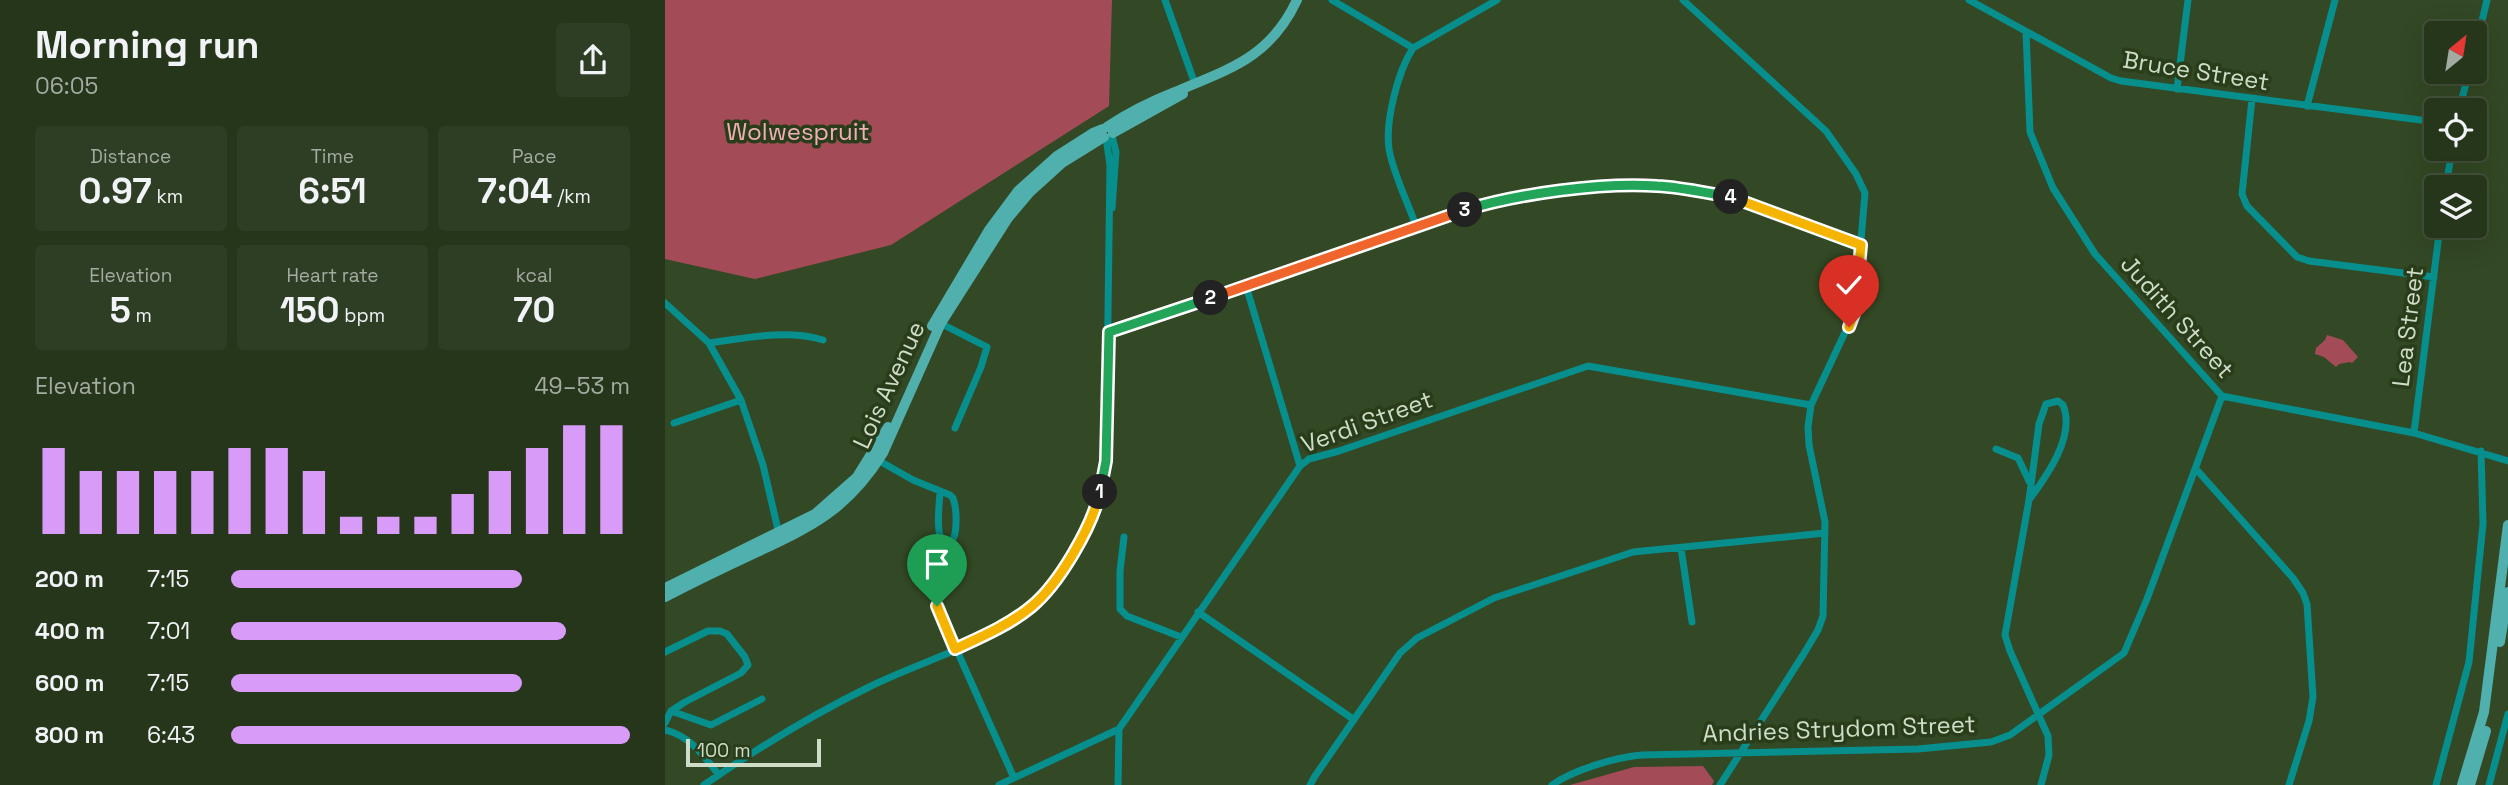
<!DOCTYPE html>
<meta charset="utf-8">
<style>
body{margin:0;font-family:"Space Grotesk",sans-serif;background:#2e3e24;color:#f1f3f6;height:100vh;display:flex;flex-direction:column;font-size:26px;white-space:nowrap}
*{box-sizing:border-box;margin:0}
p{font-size:23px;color:#a4aba3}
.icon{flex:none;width:38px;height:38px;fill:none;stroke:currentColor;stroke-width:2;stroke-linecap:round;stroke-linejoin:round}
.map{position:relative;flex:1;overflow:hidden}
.side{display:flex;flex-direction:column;background:#26361b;width:665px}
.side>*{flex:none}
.needle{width:46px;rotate:30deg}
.buttons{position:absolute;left:1759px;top:21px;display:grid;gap:14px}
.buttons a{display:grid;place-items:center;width:63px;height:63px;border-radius:7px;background:#26361b;box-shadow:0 7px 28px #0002,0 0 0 2px #42503a;font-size:35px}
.scale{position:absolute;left:21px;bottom:18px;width:135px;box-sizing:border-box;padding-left:7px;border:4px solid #cfdcc7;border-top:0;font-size:19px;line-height:24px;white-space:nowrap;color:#cfdcc7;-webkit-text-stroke:5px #293d1a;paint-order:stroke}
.pin{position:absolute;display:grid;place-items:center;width:60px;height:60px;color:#fff;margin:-72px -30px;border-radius:50% 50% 50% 0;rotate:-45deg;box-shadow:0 0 7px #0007}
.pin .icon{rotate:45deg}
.km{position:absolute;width:35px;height:35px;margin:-18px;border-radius:50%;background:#222;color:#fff;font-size:19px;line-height:35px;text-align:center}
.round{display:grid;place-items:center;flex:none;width:74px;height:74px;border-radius:7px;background:#2e3e24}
.head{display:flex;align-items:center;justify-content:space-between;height:119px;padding:0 35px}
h1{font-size:38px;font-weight:600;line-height:52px}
.stats{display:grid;grid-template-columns:repeat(3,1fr);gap:10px;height:119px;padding:7px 35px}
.stats div{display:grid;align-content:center;border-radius:7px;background:#2e3e24;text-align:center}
.stats b{font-size:35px;font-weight:600}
.stats small{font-size:19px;font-weight:400}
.stats p{font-size:19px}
.chart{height:196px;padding:14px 35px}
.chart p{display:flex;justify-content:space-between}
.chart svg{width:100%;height:126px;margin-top:7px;stroke:#d89bf8;stroke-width:6}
ul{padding:0 35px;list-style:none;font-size:23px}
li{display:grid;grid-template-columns:112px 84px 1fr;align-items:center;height:52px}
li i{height:18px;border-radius:9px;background:#d89bf8}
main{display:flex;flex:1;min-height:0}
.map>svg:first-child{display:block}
.green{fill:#a34c58}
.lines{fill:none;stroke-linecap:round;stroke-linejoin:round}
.street{stroke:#068f8d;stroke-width:7}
.secondary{stroke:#50b0ae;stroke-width:10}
.split-1-casing{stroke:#fff;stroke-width:14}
.split-2-casing{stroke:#fff;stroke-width:14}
.split-3-casing{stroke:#fff;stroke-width:14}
.split-4-casing{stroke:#fff;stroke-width:14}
.split-5-casing{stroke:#fff;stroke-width:14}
.split-1{stroke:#f5b400;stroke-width:9}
.split-2{stroke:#22a559;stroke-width:9}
.split-3{stroke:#f0652b;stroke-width:9}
.split-4{stroke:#22a559;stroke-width:9}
.split-5{stroke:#f5b400;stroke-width:9}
.labels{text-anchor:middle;stroke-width:7;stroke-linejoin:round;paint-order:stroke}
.street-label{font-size:24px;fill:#cfdcc7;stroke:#293d1a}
.park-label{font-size:24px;fill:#f0afb5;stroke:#293d1a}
</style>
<main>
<section class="side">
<div class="head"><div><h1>Morning run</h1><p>06:05</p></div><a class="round"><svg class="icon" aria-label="share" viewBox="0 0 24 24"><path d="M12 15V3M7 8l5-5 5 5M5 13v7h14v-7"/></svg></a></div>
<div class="stats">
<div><p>Distance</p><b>0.97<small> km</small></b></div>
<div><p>Time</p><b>6:51</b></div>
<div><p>Pace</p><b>7:04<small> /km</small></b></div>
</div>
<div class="stats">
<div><p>Elevation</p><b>5<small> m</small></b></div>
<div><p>Heart rate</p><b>150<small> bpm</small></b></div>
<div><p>kcal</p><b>70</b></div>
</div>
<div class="chart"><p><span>Elevation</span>49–53 m</p>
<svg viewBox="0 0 160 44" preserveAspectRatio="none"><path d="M5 44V14M15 44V22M25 44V22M35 44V22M45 44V22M55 44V14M65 44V14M75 44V22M85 44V38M95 44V38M105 44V38M115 44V30M125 44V22M135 44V14M145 44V6M155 44V6"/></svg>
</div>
<ul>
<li><b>200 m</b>7:15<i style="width:73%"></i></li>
<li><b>400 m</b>7:01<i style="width:84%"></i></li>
<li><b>600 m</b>7:15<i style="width:73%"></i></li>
<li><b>800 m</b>6:43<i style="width:100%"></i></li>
</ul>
</section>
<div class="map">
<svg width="1843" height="785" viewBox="0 0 1843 785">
<rect width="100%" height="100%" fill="#334824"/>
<path class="green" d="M0 0H447L444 106 226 245 90 279 0 259Z
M1662 335 1678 340 1693 357 1687 363 1685 362 1674 364 1671 367 1659 357 1650 354 1651 348 1660 340Z
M1038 766 1049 781 1047 785H905L969 767Z"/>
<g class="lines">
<path class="street" d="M500 0 530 84
M667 0 748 48
M1018 0 1161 131 1191 174 1200 193 1190 311 1146 405 1143 427 1144 445 1160 522 1158 616 1153 630 1138 655 1055 785
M1304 0 1446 78 1456 81 1771 122
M1361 32 1365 132 1388 188 1430 254 1557 396 1749 433 1843 461
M1810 50 1822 0
M1512 89 1523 0
M1587 99 1577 194 1582 206 1632 257 1644 261 1769 277
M1642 106 1670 0
M1794 110 1804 72
M1781 187 1787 149
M447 208 451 152 447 136
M751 226C743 203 728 173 724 149 720 121 733 71 748 48L832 0
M581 286 635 466
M0 303 44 343 76 400 98 465 114 534
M273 322 322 347 316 367 290 428
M444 332 818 205 904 191 979 185 1066 197 1196 245
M44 343C81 338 122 329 158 340
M9 423 76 400
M1749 433 1775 226
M1331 449 1353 458 1365 483
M211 459 248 480 285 495 288 498C292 509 293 534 286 543H277C271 527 274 509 275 492
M1531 469 1628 578 1638 593 1642 604 1648 697 1644 721 1624 785
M1364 500C1381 477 1411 436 1398 405L1393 401 1381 404 1374 424 1364 500 1340 635 1345 651 1383 736 1384 755 1376 785
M459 537 455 571V609L462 616 516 637
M1016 548 1027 622
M272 606 349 778
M533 612 688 719
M0 652 43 631H55L62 634 80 657 83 665 76 673 20 702 6 711 0 723
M6 711 46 725 97 699
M0 730C25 736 38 755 54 775
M39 785C91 749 147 715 204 687 256 661 323 644 367 606 382 594 392 576 403 560 425 527 435 501 441 462L445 165 441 138
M334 785 454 729
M453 785 454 729 635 466 644 459 674 451 923 366 1146 405
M645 785 650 776 735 653 752 638 829 598 956 556 968 552 1160 533
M887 785C908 770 951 757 977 755L1253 749 1326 742 1345 735 1459 653 1482 599 1557 396
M1771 785 1804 662 1818 524 1816 451
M1824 785 1843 714"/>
<path class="secondary" d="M442 127C463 113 487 101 510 92 564 69 605 58 632 0
M448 133 518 94
M267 326 324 230 353 191 392 156 428 133 438 129
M0 588 150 514 192 477 223 427
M0 597C29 582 58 568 88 554 146 527 183 510 218 453L276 323 343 218 365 192 397 163 439 137
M1835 642 1843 592
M1797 785 1819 712 1843 525
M1805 785 1821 731"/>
</g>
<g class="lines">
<g class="split-1-casing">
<path id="split-1" d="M272 606 290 649C316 637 344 625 366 607 394 584 427 527 435 492"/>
</g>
<g class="split-2-casing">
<path id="split-2" d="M435 492 441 461 444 332 546 298"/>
</g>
<g class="split-3-casing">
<path id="split-3" d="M546 298 800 210"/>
</g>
<g class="split-4-casing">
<path id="split-4" d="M800 210C852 194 937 182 992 186 1016 187 1041 193 1066 197"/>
</g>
<g class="split-5-casing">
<path id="split-5" d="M1066 197 1196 245 1190 311 1184 327"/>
</g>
<use href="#split-1" class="split-1"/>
<use href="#split-2" class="split-2"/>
<use href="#split-3" class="split-3"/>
<use href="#split-4" class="split-4"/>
<use href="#split-5" class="split-5"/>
</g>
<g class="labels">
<g class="street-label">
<text transform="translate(1531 71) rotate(9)" y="8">Bruce Street</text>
<text transform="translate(1512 317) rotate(48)" y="8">Judith Street</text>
<text transform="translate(1743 327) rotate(-83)" y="8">Lea Street</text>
<text transform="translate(224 385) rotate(-65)" y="8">Lois Avenue</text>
<text transform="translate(702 422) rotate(-20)" y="8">Verdi Street</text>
<text transform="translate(1174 729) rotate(-2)" y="8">Andries Strydom Street</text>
</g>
<g class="park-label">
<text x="133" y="140">Wolwespruit</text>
</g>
</g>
</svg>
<div class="buttons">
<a><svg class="needle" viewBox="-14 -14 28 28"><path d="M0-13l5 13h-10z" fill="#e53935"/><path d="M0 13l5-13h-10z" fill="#a4aba3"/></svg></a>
<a><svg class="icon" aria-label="locate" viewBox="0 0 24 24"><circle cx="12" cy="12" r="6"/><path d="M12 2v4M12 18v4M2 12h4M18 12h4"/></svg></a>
<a><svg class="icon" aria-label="layers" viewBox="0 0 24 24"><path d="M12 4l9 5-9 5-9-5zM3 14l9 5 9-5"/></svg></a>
</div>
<div class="scale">100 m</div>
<div class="pin" style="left:272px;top:606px;background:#1e9e55"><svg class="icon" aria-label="arrive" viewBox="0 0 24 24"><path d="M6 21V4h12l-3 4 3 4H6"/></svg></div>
<div class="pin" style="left:1184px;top:327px;background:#d93025"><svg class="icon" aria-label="check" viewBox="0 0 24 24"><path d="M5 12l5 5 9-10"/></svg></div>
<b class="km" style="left:435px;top:492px">1</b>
<b class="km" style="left:546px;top:298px">2</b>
<b class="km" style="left:800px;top:210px">3</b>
<b class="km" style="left:1066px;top:197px">4</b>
</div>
</main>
